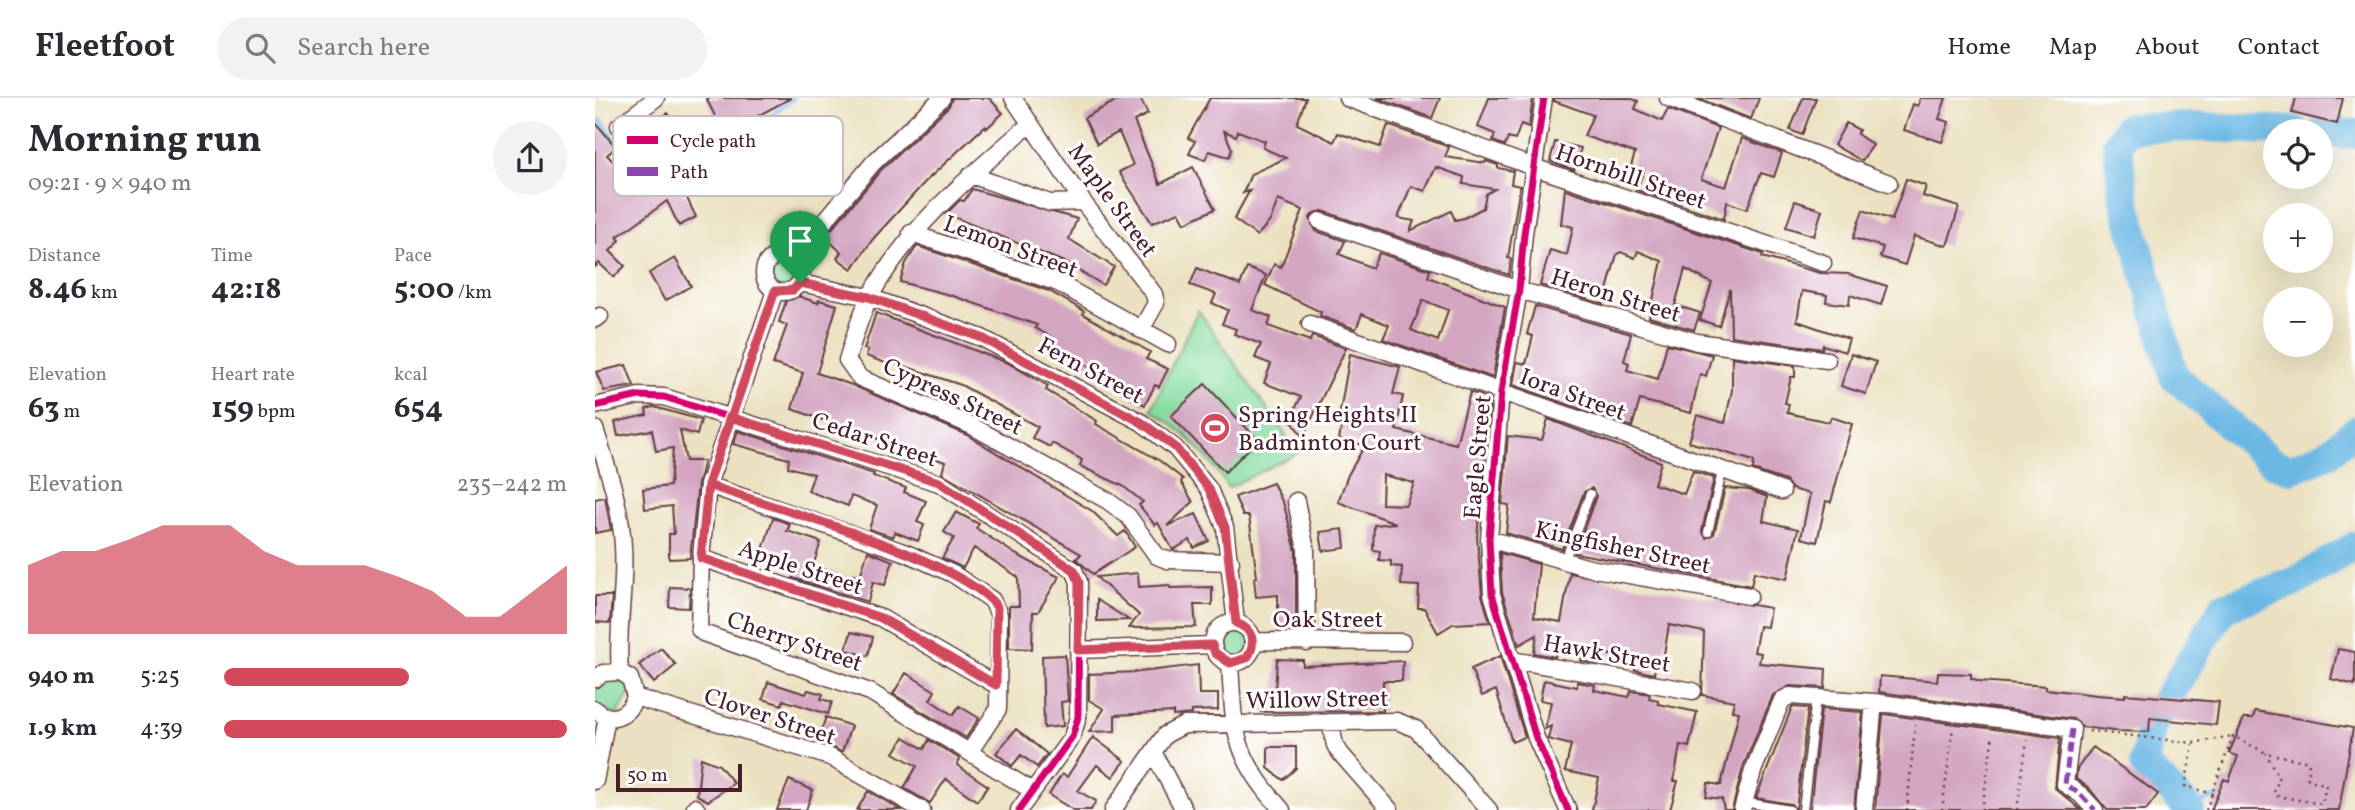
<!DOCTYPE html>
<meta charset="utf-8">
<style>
body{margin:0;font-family:Vollkorn,serif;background:#f2f2f3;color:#2b2b33;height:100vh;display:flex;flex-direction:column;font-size:26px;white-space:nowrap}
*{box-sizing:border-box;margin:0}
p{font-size:23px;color:#7c7c81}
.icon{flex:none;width:38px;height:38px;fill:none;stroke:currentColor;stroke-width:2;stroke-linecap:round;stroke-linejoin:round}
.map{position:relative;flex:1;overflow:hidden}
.details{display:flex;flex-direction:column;background:#fff;width:595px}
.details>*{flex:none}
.buttons{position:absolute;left:1668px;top:21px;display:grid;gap:14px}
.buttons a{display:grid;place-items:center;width:70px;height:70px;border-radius:50%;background:#fff;box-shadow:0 7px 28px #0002;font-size:35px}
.scale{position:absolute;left:21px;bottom:18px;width:126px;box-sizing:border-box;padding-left:7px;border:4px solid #4a1f2b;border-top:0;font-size:19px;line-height:24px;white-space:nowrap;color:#4a1f2b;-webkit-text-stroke:5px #fff;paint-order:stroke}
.pin{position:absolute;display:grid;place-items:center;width:60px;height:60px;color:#fff;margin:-72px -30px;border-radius:50% 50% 50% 0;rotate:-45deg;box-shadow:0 0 7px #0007}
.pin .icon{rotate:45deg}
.round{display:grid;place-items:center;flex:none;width:74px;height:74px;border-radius:37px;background:#f2f2f3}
.headline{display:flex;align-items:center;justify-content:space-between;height:119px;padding:0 28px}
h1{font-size:38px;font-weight:700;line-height:52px}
.stats{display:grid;grid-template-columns:repeat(3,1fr);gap:10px;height:119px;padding:7px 28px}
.stats div{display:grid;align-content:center}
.stats b{font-size:30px;font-weight:700}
.stats small{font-size:19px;font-weight:400}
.stats p{font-size:19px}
.chart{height:196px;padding:14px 28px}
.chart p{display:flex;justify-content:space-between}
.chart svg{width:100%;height:126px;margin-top:7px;fill:#d1495b;opacity:.7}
ul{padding:0 28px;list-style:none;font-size:23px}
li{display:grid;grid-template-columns:112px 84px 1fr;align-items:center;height:52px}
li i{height:18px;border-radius:9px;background:#d1495b}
header{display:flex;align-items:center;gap:42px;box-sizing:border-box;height:98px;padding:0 35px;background:#fff;border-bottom:2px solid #e1e1e2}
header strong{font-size:33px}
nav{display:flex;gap:38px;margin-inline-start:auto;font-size:24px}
.search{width:490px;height:63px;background:#f2f2f3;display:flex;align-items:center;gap:18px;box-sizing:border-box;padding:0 24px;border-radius:38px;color:#7c7c81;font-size:26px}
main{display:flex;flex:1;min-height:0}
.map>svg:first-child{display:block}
.green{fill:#84db9f;stroke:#677d65;stroke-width:2}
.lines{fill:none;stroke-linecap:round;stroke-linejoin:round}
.stream{stroke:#6ab7e4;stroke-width:5}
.river{stroke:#6ab7e4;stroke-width:30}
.building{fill:#d3a5c1;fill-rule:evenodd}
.lane-casing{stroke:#623c41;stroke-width:11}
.street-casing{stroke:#623c41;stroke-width:19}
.path{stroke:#623c41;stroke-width:2.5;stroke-dasharray:2 5;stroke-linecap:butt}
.lane{stroke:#fff;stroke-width:8}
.street{stroke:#fff;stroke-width:16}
.quiet{stroke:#8e44ad;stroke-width:5;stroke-dasharray:10 5;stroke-linecap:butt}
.cycleway-casing{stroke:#fff;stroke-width:11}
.cycleway{stroke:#d6006c;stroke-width:7}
.route-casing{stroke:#fff;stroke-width:14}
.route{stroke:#d1495b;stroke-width:9}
.labels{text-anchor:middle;stroke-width:6;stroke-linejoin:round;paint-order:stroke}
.street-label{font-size:24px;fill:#4a1f2b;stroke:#fff}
.poi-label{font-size:24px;fill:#4a1f2b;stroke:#fff;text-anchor:start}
.key{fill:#fff;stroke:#c9bcbf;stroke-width:2}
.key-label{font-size:19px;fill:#4a1f2b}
</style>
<header>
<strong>Fleetfoot</strong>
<div class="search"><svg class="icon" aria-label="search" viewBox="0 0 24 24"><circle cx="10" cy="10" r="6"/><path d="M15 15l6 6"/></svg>Search here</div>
<nav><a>Home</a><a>Map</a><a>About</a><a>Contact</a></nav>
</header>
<main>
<section class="details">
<div class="headline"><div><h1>Morning run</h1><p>09:21 · 9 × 940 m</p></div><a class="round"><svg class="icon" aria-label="share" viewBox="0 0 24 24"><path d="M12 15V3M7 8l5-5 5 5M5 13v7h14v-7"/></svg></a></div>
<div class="stats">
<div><p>Distance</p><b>8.46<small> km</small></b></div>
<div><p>Time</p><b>42:18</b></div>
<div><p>Pace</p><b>5:00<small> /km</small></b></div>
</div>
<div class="stats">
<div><p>Elevation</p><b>63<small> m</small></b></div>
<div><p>Heart rate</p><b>159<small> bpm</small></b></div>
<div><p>kcal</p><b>654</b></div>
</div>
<div class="chart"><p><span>Elevation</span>235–242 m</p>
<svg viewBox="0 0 160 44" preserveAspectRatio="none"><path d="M0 44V20L10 15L20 15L30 11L40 6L50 6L60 6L70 15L80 20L90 20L100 20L110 24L120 29L130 38L140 38L150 29L160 20V44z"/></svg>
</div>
<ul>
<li><b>940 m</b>5:25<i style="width:54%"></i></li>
<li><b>1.9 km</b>4:39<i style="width:100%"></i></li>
</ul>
</section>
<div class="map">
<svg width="1760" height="712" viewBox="0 0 1760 712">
<rect width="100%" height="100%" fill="#fff"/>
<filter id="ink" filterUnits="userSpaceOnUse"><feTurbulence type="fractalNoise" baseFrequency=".0143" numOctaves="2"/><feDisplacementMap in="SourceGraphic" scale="14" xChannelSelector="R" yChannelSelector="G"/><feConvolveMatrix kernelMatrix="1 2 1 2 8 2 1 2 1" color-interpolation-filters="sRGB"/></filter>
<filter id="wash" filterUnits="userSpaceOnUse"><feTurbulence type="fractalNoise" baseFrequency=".00686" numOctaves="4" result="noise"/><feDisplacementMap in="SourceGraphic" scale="28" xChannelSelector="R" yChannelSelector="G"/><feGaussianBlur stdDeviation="1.57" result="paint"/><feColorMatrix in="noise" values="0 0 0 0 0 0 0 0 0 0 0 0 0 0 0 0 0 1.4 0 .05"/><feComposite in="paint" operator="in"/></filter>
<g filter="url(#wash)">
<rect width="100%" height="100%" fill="#ebe1c0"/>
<path class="green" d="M171 176a16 16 0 1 1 32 0a16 16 0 1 1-32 0Z
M603 212 703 355 633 390C614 358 589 332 556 312Z
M621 545a17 17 0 1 1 34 0a17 17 0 1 1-34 0Z
M18 575 38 590 22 617 0 608V585Z"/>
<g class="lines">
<path class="stream" d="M0 24 6 22 35 65 49 50 77 71 113 69 198 0
M1594 710 1620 699 1628 700"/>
<path class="river" d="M1700 33 1608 29 1532 30 1522 47 1529 99 1579 278 1678 365 1696 371 1732 356 1760 333
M1726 35 1760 36
M1595 712 1549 666 1559 622 1629 509 1700 484 1760 448"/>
</g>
<g id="blocks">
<path class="building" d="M111 0H196L155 22 158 28 142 35V41L129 47 120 26 123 24Z
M357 0H394L408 15 392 30 390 28 330 84 278 141 257 171 242 160 246 154 230 139 286 72 354 8Z
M526 0H545L553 16 539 23 565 86 598 69 620 111 590 125 584 114 557 125 524 74 538 67 524 34 502 46 489 20Z
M615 0H711L702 26 739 44 743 35 785 49 793 27 854 49 850 59 890 65 891 63 903 67V70L918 73 916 86 925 88 913 160 916 161 914 177 728 113 719 115 715 120 721 133 750 143 744 156 777 170 784 155 835 172 833 179 910 209 898 280 788 241 794 227 767 216 761 231 725 218 726 214 670 187 679 166 686 169 708 112 683 102 675 123 662 138 639 121 655 92 648 95 656 76 691 60 668 50 670 43 643 33 641 38 629 33 637 51 634 59 614 53 610 62 594 56 600 43 593 40ZM841 69 869 79 868 86 900 91 891 96 888 110 869 120 860 122 856 113 815 133 819 123 803 120 816 88 830 93ZM828 202 853 212 843 243 816 232Z
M782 0H845L837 20Z
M894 0H938L934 29 926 26 920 42 913 40 910 48 898 43 900 36 883 29Z
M959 0H1034L1043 3 1040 11 1067 23 1073 11 1123 30 1106 81 1131 89 1147 40 1187 55 1179 79 1166 75 1152 111 1132 104 1129 121 1041 92 1049 73 1036 68 1040 55 989 38 998 17 959 3Z
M1102 0H1164L1156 21Z
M1208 0H1221L1207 37 1195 32Z
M1325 0H1351L1344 21 1354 24 1347 44 1309 32 1318 6 1323 8Z
M1701 0H1748L1742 26 1697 15Z
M73 15 85 32 69 42 58 25Z
M0 24 21 49 12 57 36 83 68 70 85 87 82 90 92 100 101 119 84 128 72 103 22 139 25 142 15 153 30 168 19 179 4 165 0 169Z
M1251 25 1264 32 1262 36 1278 47 1267 63 1239 47Z
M960 44 986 50 979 72 955 63Z
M1311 81 1331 88 1328 98 1364 109 1352 148 1319 138 1310 167 1285 159 1288 149 1258 140 1268 112 1297 122Z
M377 91 482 121 474 141 519 169 508 187 469 164 351 116 365 102 369 103Z
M970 91 1168 156 1167 159 1225 175 1253 176 1292 188 1286 207 1255 197 1254 207 1231 204 1232 197 1207 193 1202 223 1254 241 1250 254 1228 247 1227 251 1136 238 1135 191 1124 228 1105 222 1117 185 1090 171 1080 207 1105 215 1099 232 1054 219 1067 163 1043 153 1040 160 1026 154 1022 156 1008 206 945 187 955 152 972 157 978 129 966 126Z
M1200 103 1227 112 1219 138 1191 129Z
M322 148 454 193 489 213 488 216 555 254 551 261 573 271 564 289 560 287 550 307 526 292 528 288 455 247 458 240 440 230 442 227 355 197 305 184 311 165Z
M80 160 96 188 70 203 54 175Z
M602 170 645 187 652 170 671 177 657 212 676 219 673 228 715 243 717 238 751 250 708 339 695 321 706 299 669 285 676 266 660 260 666 246 639 236 641 231 627 226 633 212 617 205 621 196 595 187Z
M194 195 223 205 224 202 242 207 222 275 257 287 372 337 497 413 523 438 530 433 540 449 498 476 481 461 486 456 347 375 350 364 197 311 208 275 178 266 192 227 184 224Z
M940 208 1036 236 1029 263 1034 265 1032 272 1063 281 1072 246 1117 257 1111 278 1105 276 1096 315 1045 302 1037 329 918 287 922 264 931 266 938 238 932 236Z
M281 215 413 265 453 288 451 292 502 323 501 326 565 363 588 381 586 384 598 404 572 428 601 416 614 443 599 450 595 442 578 452 563 425 560 427 544 407 548 404 528 388 485 368 487 362 457 345 455 349 437 340 443 329 366 287 294 263 293 266 271 258 273 252 269 251Z
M755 256 805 269 798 296 808 298 801 332 861 346 875 294 895 301 882 439 887 497 895 524 858 526 843 535 829 510H823L824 488 806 487 807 469 796 468V463L784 462 785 453 778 452 779 427 801 425 743 404 753 377 770 347 744 342 748 320H744ZM788 377 819 385 811 407 787 406Z
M1256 256 1281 264 1271 296 1246 288Z
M1137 259 1200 268V279H1196L1190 305 1194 306 1192 315 1234 324 1236 319 1257 326 1236 404 1231 403 1222 444 1206 440 1215 396 1197 391 1191 383 1158 372 1159 363 1094 344 1102 317 1130 325 1137 292Z
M31 267 39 288 9 293 1 274Z
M610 286 663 342 630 374 576 318Z
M59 309 106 322 102 337 85 332 91 363H109L103 386 95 460 74 461V436H79L77 408 50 411 48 391 75 388 78 350 61 353 57 332 23 338 20 324 52 317 51 311Z
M953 321 1066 364 1059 386 1089 396 1098 373 1119 380 1107 433 1111 440 1119 436 1130 390 1154 392 1172 399 1168 423 1203 431 1192 481 1159 474 1156 488 980 455 1001 398 997 390 989 394 967 451 911 435 914 407 907 406 913 338 947 342Z
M143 333 279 376 278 378 311 390 309 394 331 403 322 424 329 427 323 443 300 434 298 439 274 431 282 407 256 398 253 408 213 393 219 376 193 369 194 361 138 346Z
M678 385 689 407 701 453V529L683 530V497L661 499 659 480 662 479 654 418H648L640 399Z
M10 399 16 432 0 435V401Z
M361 414 384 426 381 430 420 456 464 479 443 514H438L437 551 414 550V508H424L423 479 379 450 368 470 347 460 359 440 349 434Z
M178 420 195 426 192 433 226 444 219 465 223 470 256 480 257 477 265 478 273 453 298 463 290 487 278 484 273 504 198 480 204 465 167 455Z
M748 431 750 450 728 453 725 434Z
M905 455 944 466 939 519 966 524 975 475 1175 510 1172 529 1164 528 1159 554 1166 555 1164 565 1231 571 1230 590 1195 588 1178 597 1148 669 1137 712H1129L1127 701 1111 699 1113 685 1126 687 1144 614 1137 613 1139 603 1107 597 1109 534 1074 527 1068 562 1061 561 1059 576 1040 572 1042 562 1006 555 1004 566 986 563 988 555 962 550 960 559 939 555 942 537 924 547 907 494Z
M543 475 544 489 574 487 575 490 617 489V507H599L601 529 534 530 544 517 501 479Z
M75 489 95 490 94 510 74 509Z
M0 498H17L15 525 0 524Z
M502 502 534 522 502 523Z
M256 534 278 539 273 558 251 552Z
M66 550 81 567 59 585 44 567Z
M1743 551 1760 554V587L1736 581Z
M470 557 473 603 466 604 468 628 449 630 447 558Z
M905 558 930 639 917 644 901 592 887 598 876 571Z
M682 561 708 562V568L808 563 807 583H788V613L666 614 665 595 680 594Z
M603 567 604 596H623V612L596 613V616L578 618V614L520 617V633L494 634 509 611 494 602V576L544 574Z
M311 575 340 593 335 602 358 617 364 608 384 620 371 640 298 596Z
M1343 575 1376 576V580L1384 583 1451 588V591L1502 597 1530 599V596L1624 604 1621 627 1555 620 1554 634 1519 633 1487 629 1478 621 1284 594 1285 578 1342 583Z
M949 582 982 589V584L1000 587 999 592 1034 599 1036 593 1055 596 1054 600 1063 602V606L1102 614 1094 649 1085 647 1079 683H1083L1075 712H997L1004 680 970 673 976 647 953 641 956 628 950 631 956 604 945 602Z
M173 584 211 596 213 592 228 596 226 601 237 604 233 616 188 602 187 607 168 601Z
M1197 609 1213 610 1201 712 1196 706 1161 700Z
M1226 611 1268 614 1259 712H1215Z
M1660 613 1758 630 1744 712H1616L1629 681 1634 683 1643 658 1634 655 1649 620H1658Z
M1288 616 1465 640 1460 690 1486 712H1280Z
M231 619 256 628 247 654 222 644Z
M421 631 452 656 442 669 426 657 417 668 401 655Z
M309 639 329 651 334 642 365 661 362 667 393 688 382 703 351 681 335 705 309 690 322 668 299 655Z
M498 639 530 663 518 679 502 667 483 693 501 703 496 712H478L454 697 467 676 472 679Z
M673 649H701V670L688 682 673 670Z
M1498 649 1563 696 1551 712H1512L1494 690 1481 681 1482 671Z
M106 660 124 667 139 685 113 703 102 697Z
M194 682 218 692 211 712H182Z
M273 693 306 712H262Z"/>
</g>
</g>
<g filter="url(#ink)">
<use href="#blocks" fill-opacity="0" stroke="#623c41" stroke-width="2"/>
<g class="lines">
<g class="lane-casing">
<path id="lane" d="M1113 434 1127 374
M969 464 995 396
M1149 704 1195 712
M1208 712 1221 600"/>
</g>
<g class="street-casing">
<path id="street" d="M418 0 488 104 559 196 561 205 546 232
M752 0 938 69 1228 165
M949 0 929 136 924 192 906 294 894 441 897 496 941 640 973 712
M1073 0 1294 85
M435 26C375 78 315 127 276 197 265 216 259 241 252 262L265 280 377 328 513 403 533 418 562 458 572 462 636 464
M24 28 61 0
M376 77 455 105 488 104
M725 123 924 192 1102 244 1232 262
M316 135 463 185 573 246
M169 175a19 19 0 1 1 38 0a19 19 0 1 1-38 0Z
M199 160 278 65 347 0
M205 185 274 199 387 240 546 324 580 350 614 391 630 429 641 525
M180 193 113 387 106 460 104 531 108 535 275 594 436 692
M0 221 5 218
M715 226 1187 393
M0 308 44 298 69 299 344 385 479 472 484 484 483 619 477 639 424 712
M0 331C12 368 26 409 28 448 31 490 21 531 25 574
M113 387 311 455 358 476 397 502 404 517 403 611 375 653
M701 403 711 452 712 545
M894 441 994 470 1154 498
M106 460 286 520 401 587
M618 545a20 20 0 1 1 40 0a20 20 0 1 1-40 0Z
M658 543 807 544
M483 552 617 547
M917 562 1098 593
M635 565C639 636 638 656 687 712
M0 581 8 575 25 574 35 580 40 599C34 617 16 627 0 611
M40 599 235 659 327 712
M735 624 740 647 746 656 795 712
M558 654 589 712
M0 683 12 619
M100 709 102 712
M518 712 570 637 589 627 802 623 821 631 894 712
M1147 712 1158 673 1187 602 1195 598 1279 604 1477 631 1470 686 1486 697 1500 712
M1269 712 1279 604"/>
</g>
<path class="path" d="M1494 633 1598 645 1637 638
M1598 646 1590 688 1618 696
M1312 712 1320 627
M1347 712 1358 630
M1387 712 1398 636
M1422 712 1432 642
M1611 712 1638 638 1671 655 1714 664 1713 681 1731 687 1727 706 1682 698 1679 694 1684 681 1671 655"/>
<use href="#lane" class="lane"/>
<use href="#street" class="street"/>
<path class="quiet" d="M1477 631 1470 686 1486 697 1500 712"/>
<g class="cycleway-casing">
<path id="cycleway" d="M949 0 929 136 924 192 906 294 894 441 897 496 941 640 973 712
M205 185 274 199 387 240 546 324 580 350 614 391 630 429 641 525
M0 308 44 298 69 299 344 385 479 472 484 484 483 619 477 639 424 712"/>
</g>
<use href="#cycleway" class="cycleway"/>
</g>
</g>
<g class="lines" filter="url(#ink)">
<g class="route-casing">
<path id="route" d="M205 185 198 192 180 193 113 387 106 460 286 520 401 587 402 509C367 461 176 409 113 387L135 319 344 384 479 472 484 484 483 552 617 547 620 555 635 565 652 560C662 545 658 531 641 525L630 429 614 391 580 349 546 324 387 240 274 199 205 185"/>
</g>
<use href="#route" class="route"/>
</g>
<defs>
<g id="stadium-disc" transform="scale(1.575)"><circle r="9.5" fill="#d1495b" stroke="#fff"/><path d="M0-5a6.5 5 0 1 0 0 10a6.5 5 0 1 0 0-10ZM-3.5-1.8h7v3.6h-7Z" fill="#fff"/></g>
</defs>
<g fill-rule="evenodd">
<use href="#stadium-disc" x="620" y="330"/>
</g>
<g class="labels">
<g class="street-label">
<text transform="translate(1036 78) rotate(19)" y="8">Hornbill Street</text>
<text transform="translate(518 102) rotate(54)" y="8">Maple Street</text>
<text transform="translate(416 148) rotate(20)" y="8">Lemon Street</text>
<text transform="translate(1021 197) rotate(17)" y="8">Heron Street</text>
<text transform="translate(496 272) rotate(28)" y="8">Fern Street</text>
<text transform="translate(978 296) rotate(20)" y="8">Iora Street</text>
<text transform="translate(358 298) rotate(25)" y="8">Cypress Street</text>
<text transform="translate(280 341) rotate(18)" y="8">Cedar Street</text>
<text transform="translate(882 359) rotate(-85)" y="8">Eagle Street</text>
<text transform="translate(1028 449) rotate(12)" y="8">Kingfisher Street</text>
<text transform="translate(206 469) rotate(18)" y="8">Apple Street</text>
<text x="733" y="529">Oak Street</text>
<text transform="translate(200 543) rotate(19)" y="8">Cherry Street</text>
<text transform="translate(1012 555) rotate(10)" y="8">Hawk Street</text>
<text transform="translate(722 601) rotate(-1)" y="8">Willow Street</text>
<text transform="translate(175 618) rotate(18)" y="8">Clover Street</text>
</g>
<g class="poi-label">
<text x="643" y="324">Spring Heights II<tspan x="643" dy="28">Badminton Court</tspan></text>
</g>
</g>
<rect x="18" y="18" width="230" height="80" rx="10" class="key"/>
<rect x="32" y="38" width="31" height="8" fill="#d6006c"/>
<rect x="32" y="69" width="31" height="9" fill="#8e44ad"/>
<g class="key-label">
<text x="75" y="49">Cycle path</text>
<text x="75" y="80">Path</text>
</g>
</svg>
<div class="buttons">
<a><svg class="icon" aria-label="locate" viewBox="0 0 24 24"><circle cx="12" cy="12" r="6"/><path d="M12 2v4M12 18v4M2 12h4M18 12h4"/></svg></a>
<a>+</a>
<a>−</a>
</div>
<div class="scale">50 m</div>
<div class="pin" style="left:205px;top:185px;background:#1e9e55"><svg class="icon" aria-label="arrive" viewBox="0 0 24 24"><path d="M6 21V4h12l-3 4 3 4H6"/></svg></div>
</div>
</main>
